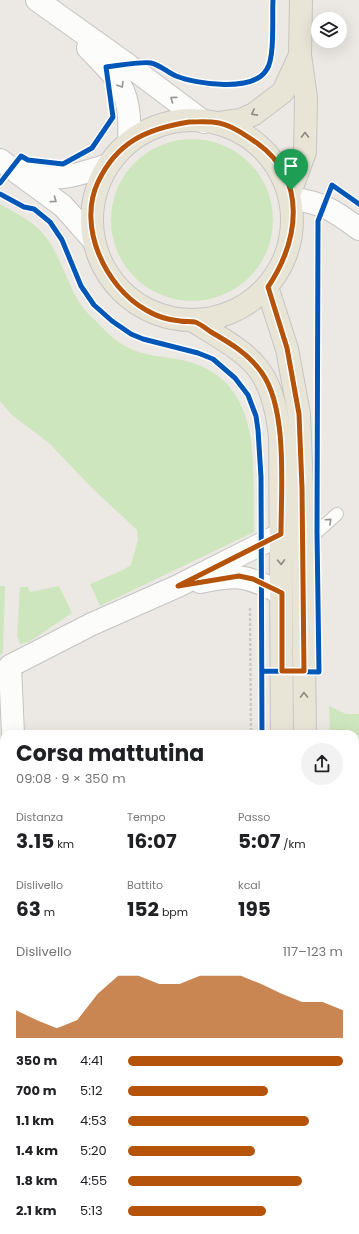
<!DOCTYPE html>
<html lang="it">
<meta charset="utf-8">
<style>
body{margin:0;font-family:Poppins,sans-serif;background:#f2f2f2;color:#202124;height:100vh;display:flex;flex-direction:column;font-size:15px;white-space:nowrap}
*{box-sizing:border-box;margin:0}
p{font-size:13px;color:#757577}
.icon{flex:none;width:22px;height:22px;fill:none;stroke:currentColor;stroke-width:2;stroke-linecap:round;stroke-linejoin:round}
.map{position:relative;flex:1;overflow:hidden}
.sheet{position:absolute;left:0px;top:730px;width:359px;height:504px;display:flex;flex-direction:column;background:#fff;border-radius:12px 12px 0 0;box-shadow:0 4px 16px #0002}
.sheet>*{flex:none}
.tools{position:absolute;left:311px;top:12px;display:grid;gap:8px}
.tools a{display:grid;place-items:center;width:36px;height:36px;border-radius:50%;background:#fff;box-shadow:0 4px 16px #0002;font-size:20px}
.pin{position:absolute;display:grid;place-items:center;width:34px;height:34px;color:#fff;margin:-41px -17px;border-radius:50% 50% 50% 0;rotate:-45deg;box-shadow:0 0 4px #0007}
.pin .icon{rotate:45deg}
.round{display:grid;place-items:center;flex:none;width:42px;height:42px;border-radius:21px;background:#f2f2f2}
.overview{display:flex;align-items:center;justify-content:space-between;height:68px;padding:0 16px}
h1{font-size:22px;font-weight:700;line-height:30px}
.metrics{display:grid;grid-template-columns:repeat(3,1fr);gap:6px;height:68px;padding:4px 16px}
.metrics div{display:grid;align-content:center}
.metrics b{font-size:20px;font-weight:700}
.metrics small{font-size:11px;font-weight:400}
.metrics p{font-size:11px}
.chart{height:112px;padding:8px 16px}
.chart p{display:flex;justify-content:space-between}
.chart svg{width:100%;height:72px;margin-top:4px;fill:#b45309;opacity:.7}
ul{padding:0 16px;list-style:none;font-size:13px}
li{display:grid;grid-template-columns:64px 48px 1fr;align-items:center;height:30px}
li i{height:10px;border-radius:5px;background:#b45309}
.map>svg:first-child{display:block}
.green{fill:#cee6be}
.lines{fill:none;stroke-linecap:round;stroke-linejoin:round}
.service-casing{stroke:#c5c4c5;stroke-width:14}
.minor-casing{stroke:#c5c4c5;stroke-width:24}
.tertiary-casing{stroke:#c5c4c5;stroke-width:24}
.primary-casing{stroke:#c6c5c4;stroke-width:24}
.path{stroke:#c9c9c8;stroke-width:2.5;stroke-dasharray:3 2;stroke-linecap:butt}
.service{stroke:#fcfcfb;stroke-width:12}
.minor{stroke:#fcfcfb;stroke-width:22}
.tertiary{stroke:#fcfcfb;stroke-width:22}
.primary{stroke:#e8e4d6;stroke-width:22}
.cycleway-casing{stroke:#fff;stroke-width:8}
.cycleway{stroke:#0057b8;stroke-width:5}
.oneway{stroke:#959594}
.oneway2{stroke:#8b8982}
.route-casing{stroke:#fff;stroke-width:8}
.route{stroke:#b45309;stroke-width:5}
</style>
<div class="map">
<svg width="359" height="1234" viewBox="0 0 359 1234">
<rect width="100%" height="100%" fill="#ece8e4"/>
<path class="green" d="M111 220a81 81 0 1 1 162 0a81 81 0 1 1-162 0Z
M0 204C15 213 34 221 45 236 61 256 67 284 81 305 86 312 92 318 98 323 107 333 119 344 131 349 146 356 166 357 182 360 266 379 252 466 254 532L100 606 90 584 121 571 131 565 138 540 137 530 92 488 49 443 12 415 0 401Z
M0 586H5L3 653 0 655Z
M59 586 72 613 29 642 20 644 17 636 20 587H28L30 592Z
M329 706 346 714H359V746H355V734H330Z
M4 1140V1230H9V1234H0V1141Z
M98 1230H152V1234H98Z"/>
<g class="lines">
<g class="service-casing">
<path id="service" d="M304 548 317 532 337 514
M0 909H4
M0 935H4
M0 1032H4"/>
</g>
<g class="minor-casing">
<path id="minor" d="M0 160 63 206 94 241
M22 172C54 183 74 176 105 166
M293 199C322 202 336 212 359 229
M200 582C241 574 244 575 281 593
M13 734 10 666 92 624 178 586 281 534
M355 968H359
M0 1131H4
M20 1230V1234"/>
</g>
<g class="tertiary-casing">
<path id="tertiary" d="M37 0 128 65 204 122
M88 48C121 82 132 91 129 141"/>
</g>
<g class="primary-casing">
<path id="primary" d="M92 220a100 100 0 1 1 200 0a100 100 0 1 1-200 0Z
M219 123 241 120 254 114 283 92 300 55
M291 190 305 152 306 98 300 55 301 0
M267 287 287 349 299 414 302 488 305 734
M195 322C252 357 271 365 280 436L282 734
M291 1234V1230"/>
</g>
<path class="path" d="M250 608 251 734
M355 752H359
M92 1230V1234
M158 1234V1230
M233 1234V1230
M251 1234V1230"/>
<use href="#service" class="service"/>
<use href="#minor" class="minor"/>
<use href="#tertiary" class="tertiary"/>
<use href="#primary" class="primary"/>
<g class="cycleway-casing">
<path id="cycleway" d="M0 183 21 156 28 160 63 164 92 148 113 117 106 67C115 66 144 61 151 63 160 65 167 72 176 76 196 84 254 93 267 69 275 57 272 16 273 0
M0 194 24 207 34 209 50 222 62 240 81 286 94 305 112 321 131 334 143 339 198 353 213 359 235 378 248 395 256 416 258 430 261 477 262 734
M262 671 319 672 317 532 318 221 332 185 359 204"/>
</g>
<use href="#cycleway" class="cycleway"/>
</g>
<defs><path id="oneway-chevron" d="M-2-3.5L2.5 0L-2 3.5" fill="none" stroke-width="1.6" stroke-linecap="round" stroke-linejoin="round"/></defs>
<g class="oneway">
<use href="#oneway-chevron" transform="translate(121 85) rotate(58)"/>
<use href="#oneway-chevron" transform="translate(173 99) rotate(-143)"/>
<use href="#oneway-chevron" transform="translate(54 200) rotate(36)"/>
<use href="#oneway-chevron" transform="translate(329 521) rotate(-42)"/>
</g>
<g class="oneway2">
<use href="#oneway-chevron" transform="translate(254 113) rotate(152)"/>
<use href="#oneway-chevron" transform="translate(305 135) rotate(-90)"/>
<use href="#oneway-chevron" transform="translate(281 562) rotate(89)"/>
<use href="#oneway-chevron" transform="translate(304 695) rotate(-91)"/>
</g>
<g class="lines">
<g class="route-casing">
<path id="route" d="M189 122C199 122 209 121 219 123 233 126 245 135 257 143 308 180 299 240 268 287L287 348 299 414 302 488 304 671H282V593L253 579 239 576 178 586 281 534C281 490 288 410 262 373 249 354 230 343 211 332 206 329 201 324 195 322 191 321 185 322 180 321 168 320 156 316 146 310 105 287 77 226 98 182 117 142 146 129 189 122Z"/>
</g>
<use href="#route" class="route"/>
</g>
</svg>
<div class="tools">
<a><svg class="icon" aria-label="layers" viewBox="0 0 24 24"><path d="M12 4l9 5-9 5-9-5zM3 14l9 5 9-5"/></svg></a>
</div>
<div class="pin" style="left:291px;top:190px;background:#1e9e55"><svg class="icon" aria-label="arrive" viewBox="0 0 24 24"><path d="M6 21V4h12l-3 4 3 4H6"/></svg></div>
<section class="sheet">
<div class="overview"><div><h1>Corsa mattutina</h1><p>09:08 · 9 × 350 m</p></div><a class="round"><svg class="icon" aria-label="share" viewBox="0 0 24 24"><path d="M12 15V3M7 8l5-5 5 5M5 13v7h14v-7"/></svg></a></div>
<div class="metrics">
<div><p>Distanza</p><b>3.15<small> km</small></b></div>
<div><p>Tempo</p><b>16:07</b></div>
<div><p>Passo</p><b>5:07<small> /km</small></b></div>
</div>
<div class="metrics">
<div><p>Dislivello</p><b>63<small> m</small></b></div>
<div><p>Battito</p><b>152<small> bpm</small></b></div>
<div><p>kcal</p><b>195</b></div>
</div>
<div class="chart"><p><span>Dislivello</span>117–123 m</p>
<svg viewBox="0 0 160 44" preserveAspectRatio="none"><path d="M0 44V27L10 33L20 38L30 33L40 17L50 6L60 6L70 11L80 11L90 6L100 6L110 6L120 11L130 17L140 22L150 22L160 27V44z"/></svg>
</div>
<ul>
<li><b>350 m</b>4:41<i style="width:100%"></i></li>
<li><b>700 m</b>5:12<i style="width:65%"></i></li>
<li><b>1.1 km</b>4:53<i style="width:84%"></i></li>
<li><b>1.4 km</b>5:20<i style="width:59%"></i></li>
<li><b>1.8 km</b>4:55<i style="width:81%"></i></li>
<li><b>2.1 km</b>5:13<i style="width:64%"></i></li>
</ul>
</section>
</div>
